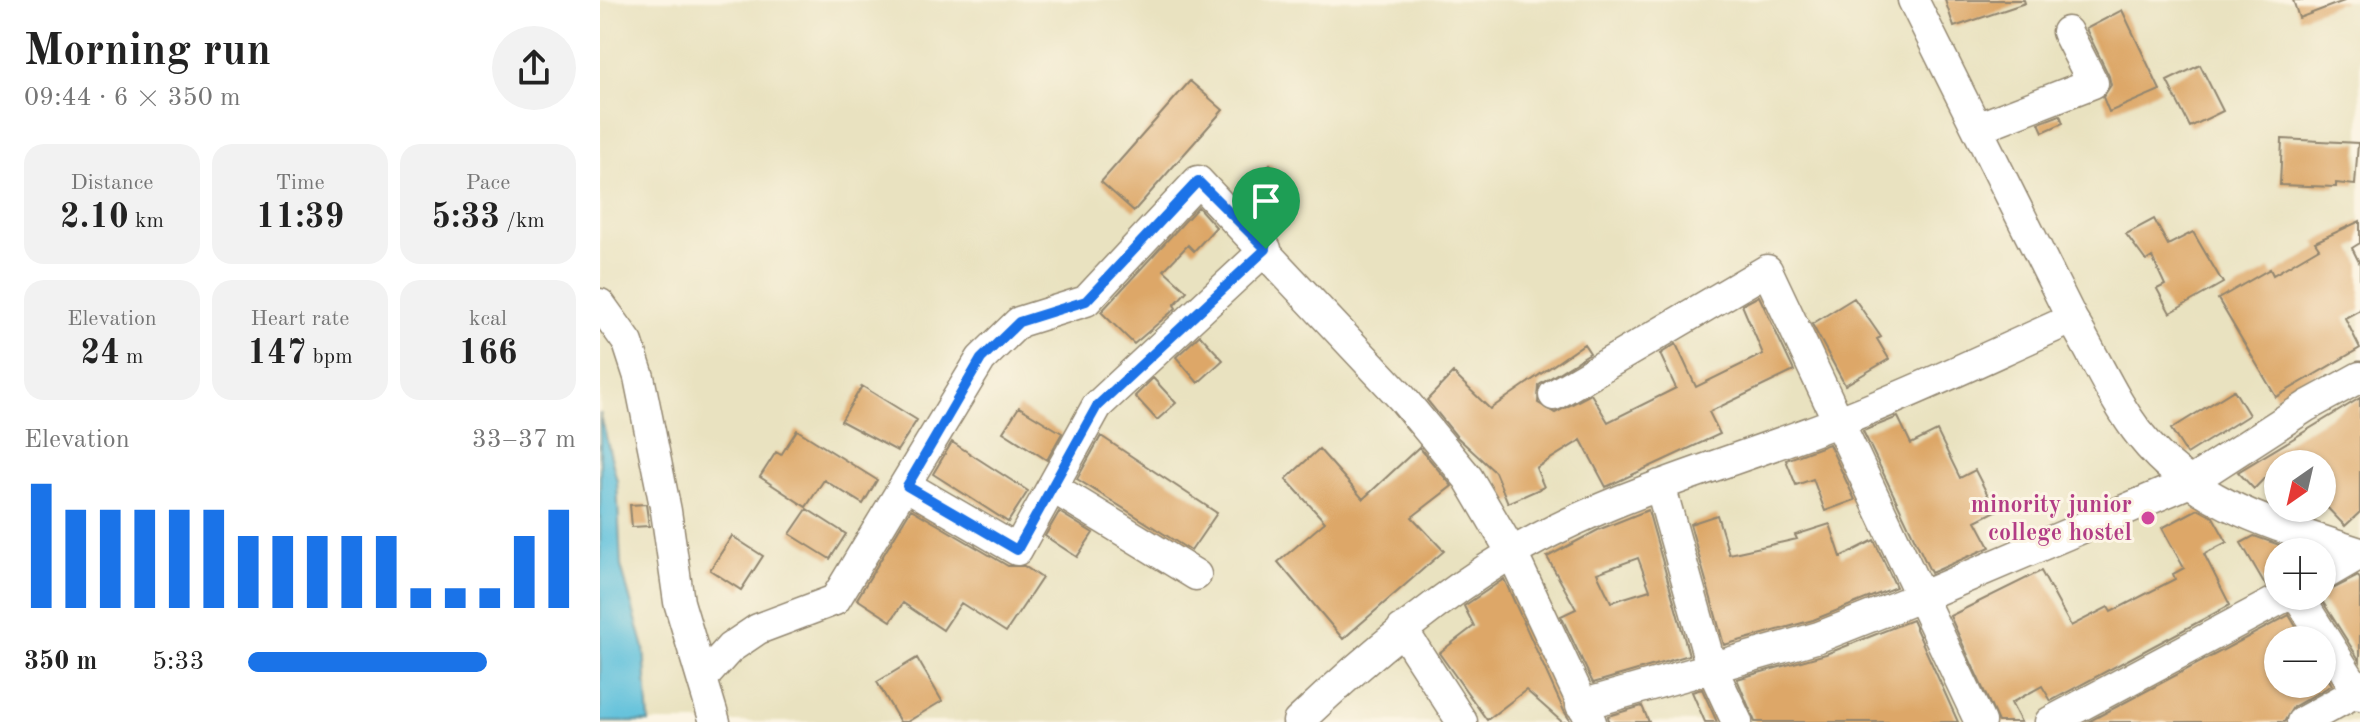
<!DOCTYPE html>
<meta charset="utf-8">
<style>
body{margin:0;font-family:"Old Standard TT",serif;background:#f2f2f2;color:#222;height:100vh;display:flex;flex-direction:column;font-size:30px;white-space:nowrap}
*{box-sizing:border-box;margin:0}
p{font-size:26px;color:#767676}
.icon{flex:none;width:44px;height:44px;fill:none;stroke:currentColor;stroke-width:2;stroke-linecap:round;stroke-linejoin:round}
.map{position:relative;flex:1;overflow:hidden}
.side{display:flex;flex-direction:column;background:#fff;width:600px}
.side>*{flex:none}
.needle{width:52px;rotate:214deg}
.controls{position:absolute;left:1664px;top:450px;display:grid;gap:16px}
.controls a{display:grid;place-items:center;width:72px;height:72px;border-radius:50%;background:#fff;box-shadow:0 2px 6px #0004;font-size:40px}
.pin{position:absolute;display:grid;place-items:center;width:68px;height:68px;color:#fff;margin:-82px -34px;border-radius:50% 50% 50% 0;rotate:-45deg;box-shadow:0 0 8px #0007}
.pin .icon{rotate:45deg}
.round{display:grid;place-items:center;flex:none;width:84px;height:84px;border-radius:42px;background:#f2f2f2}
.summary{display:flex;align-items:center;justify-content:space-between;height:136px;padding:0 24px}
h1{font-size:44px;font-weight:700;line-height:60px}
.metrics{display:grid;grid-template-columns:repeat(3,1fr);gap:12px;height:136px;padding:8px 24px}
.metrics div{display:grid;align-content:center;border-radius:20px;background:#f2f2f2;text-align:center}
.metrics b{font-size:34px;font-weight:700}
.metrics small{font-size:22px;font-weight:400}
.metrics p{font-size:22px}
.chart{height:224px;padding:16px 24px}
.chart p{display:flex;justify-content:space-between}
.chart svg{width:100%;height:144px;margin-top:8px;stroke:#1a73e8;stroke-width:6}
ul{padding:0 24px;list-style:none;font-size:26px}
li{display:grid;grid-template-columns:128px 96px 1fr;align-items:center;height:60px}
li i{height:20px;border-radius:10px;background:#1a73e8}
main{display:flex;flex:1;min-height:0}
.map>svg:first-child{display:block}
.water{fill:#5dc0db;stroke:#4c757c;stroke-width:2}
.building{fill:#dda768;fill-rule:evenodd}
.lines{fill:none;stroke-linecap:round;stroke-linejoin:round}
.minor-casing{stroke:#92866f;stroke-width:33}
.minor{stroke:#fff;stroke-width:30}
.route-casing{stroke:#fff;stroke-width:16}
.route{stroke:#1a73e8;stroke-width:10}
.hotel-dot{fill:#d1479c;stroke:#fcf5e5;stroke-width:3}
.labels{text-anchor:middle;stroke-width:6;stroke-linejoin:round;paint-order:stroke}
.hotel-label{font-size:24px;font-weight:bold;fill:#b23c85;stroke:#fcf5e5;text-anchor:end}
</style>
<main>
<section class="side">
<div class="summary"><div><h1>Morning run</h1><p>09:44 · 6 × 350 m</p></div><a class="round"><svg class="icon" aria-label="share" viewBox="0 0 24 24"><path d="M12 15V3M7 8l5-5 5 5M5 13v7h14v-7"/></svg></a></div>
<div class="metrics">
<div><p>Distance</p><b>2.10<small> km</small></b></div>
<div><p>Time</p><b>11:39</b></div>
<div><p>Pace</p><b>5:33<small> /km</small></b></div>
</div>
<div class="metrics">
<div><p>Elevation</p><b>24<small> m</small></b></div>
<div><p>Heart rate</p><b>147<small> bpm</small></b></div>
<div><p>kcal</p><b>166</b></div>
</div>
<div class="chart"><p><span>Elevation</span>33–37 m</p>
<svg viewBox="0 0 160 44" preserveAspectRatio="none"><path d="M5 44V6M15 44V14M25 44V14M35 44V14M45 44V14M55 44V14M65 44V22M75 44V22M85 44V22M95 44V22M105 44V22M115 44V38M125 44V38M135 44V38M145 44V22M155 44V14"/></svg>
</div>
<ul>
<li><b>350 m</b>5:33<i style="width:73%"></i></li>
</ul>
</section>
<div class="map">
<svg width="1760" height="722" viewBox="0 0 1760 722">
<rect width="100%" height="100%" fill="#fcf5e5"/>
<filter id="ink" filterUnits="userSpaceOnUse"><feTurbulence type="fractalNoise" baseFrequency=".0125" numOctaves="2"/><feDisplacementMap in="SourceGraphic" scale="16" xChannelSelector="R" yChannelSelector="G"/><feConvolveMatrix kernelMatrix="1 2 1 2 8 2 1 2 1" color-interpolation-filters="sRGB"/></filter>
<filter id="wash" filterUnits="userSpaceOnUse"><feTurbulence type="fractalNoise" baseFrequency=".006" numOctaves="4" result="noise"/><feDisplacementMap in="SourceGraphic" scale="32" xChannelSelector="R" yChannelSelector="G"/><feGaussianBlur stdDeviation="1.8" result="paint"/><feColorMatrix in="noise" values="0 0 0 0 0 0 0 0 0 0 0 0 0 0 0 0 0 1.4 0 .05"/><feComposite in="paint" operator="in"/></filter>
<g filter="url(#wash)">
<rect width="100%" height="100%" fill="#e9e2c0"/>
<path class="water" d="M0 413 17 481 21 566 44 648 49 722H0Z"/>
<g id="blocks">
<path class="building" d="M1345 0H1424L1425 3 1354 27Z
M1693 0H1744V1L1699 18Z
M1522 10 1560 90 1509 112 1503 97 1511 85 1509 76 1486 29Z
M1600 65 1623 111 1590 127 1567 81Z
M590 81 623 110 534 211 501 182Z
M1460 115 1463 123 1443 132 1439 123Z
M1682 139 1758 143 1755 185 1736 183V187L1680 185Z
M670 164 692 187 662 217 639 194Z
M598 207 616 227 594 251 588 245 564 270 587 291 574 305 576 308 534 344 501 312Z
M1554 219 1568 245 1593 232 1623 283 1570 313 1557 289 1565 285 1552 257 1546 261 1526 234Z
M1760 221V243L1752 248 1760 264V310L1745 318 1760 348 1676 397 1618 299 1670 269 1673 275 1719 248 1715 242Z
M1159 296 1194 371 1109 412 1120 434 1006 487 981 440 936 468 944 487 908 503 895 472 857 437 827 400 853 373 890 409 984 344 990 353 939 385 938 403 955 413 991 394 1008 422 1076 388 1060 354 1076 344 1096 387 1163 354 1142 305Z
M1254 298 1281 337 1277 339 1289 359 1245 385 1212 324Z
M600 335 623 360 598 383 576 357Z
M553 378 576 403 557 420 535 396Z
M262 386 317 420 297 451 241 421Z
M1634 390 1649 415 1587 454 1571 429Z
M1760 398V512L1745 526 1722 502V464H1678L1654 489 1638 472Z
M419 407 462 433 447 460 403 432Z
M1298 417 1311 444 1337 431 1360 478 1375 470 1396 511 1376 521 1390 547 1331 573 1263 431Z
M197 430 277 480 263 504 224 480 206 507 160 477 176 452 181 455Z
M501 436 617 513 591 551 477 479Z
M352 442 428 491 408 522 333 474Z
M1229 444 1255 500 1225 511 1213 479 1196 485 1186 460Z
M819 447 852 486 812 517 844 551 743 639 678 562 725 522 686 479 719 449 763 499Z
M46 504 49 526 32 527 30 505Z
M207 509 246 534 230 559 190 534Z
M311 509 408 566H424L442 578 406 632 361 603 343 630 303 603 291 621 257 599Z
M1598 509 1613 517 1627 542 1604 554 1630 605 1451 701 1442 686 1411 703 1421 722H1398L1350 616 1441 571 1471 626 1508 607 1511 612 1575 579 1573 574 1584 568 1562 528Z
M1048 510 1089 655 993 683 961 616 976 609 947 557 998 530ZM1038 558 1050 590 1011 602 997 573Z
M459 512 493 533 477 557 445 536Z
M1117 515 1129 554 1197 539 1195 535 1230 524 1241 557 1274 540 1296 587 1213 620 1124 645 1090 524Z
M132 536 163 556 141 590 110 570Z
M1654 536 1699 552H1678V580L1666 586 1641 543Z
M1758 576 1760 579V661L1719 596Z
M904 579 964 711 971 722H962L926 690 887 720 839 653 874 626 864 606Z
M1689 615 1704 640H1678V684H1722V668L1732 685 1693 707 1684 722H1488Z
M1312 620 1358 722H1155L1137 679 1226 654Z
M317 658 342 701 307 722H300L277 682Z
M1102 689 1117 722H1105L1092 692Z
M1042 706 1049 722H1009L1008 716Z"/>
</g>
</g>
<g filter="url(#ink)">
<use href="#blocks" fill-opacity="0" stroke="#92866f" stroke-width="2"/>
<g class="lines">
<g class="minor-casing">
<path id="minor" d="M1313 0 1472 319
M1377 128 1493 83 1467 32
M0 304 28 343 39 377 66 511 79 602 102 679
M954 395 1167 270 1380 722
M1060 485 1111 666 1137 722
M307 486 417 550 497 406 666 249
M452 487 596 575
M1722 576 1760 554
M1698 596 1760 695
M802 629 862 722
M981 705 1219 637 1320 597 1590 482 1707 406 1760 377
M115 722 102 679 130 648 158 629 235 600 381 359 419 322 486 301 598 181 802 398 868 478 912 553 991 722
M698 722C764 659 833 601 912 553 1013 493 1130 464 1239 421 1318 391 1395 353 1472 319 1494 355 1515 404 1541 436 1597 507 1679 526 1760 553
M1450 722 1686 596
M1702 722 1758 691"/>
</g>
<use href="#minor" class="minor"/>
</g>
</g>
<g class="lines" filter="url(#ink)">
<g class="route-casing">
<path id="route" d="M598 181 666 249 497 406 417 550 307 486 381 359 419 322 486 301Z"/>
</g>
<use href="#route" class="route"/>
</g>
<circle class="hotel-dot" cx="1548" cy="518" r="8"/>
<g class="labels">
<g class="hotel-label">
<text x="1532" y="512">minority junior<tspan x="1532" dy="28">college hostel</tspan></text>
</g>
</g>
</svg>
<div class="controls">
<a><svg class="needle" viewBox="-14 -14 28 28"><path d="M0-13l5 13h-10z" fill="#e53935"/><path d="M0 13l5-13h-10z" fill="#767676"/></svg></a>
<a>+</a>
<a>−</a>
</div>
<div class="pin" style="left:666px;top:249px;background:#1e9e55"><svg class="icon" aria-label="arrive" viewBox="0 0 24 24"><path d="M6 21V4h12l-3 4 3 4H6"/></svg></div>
</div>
</main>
